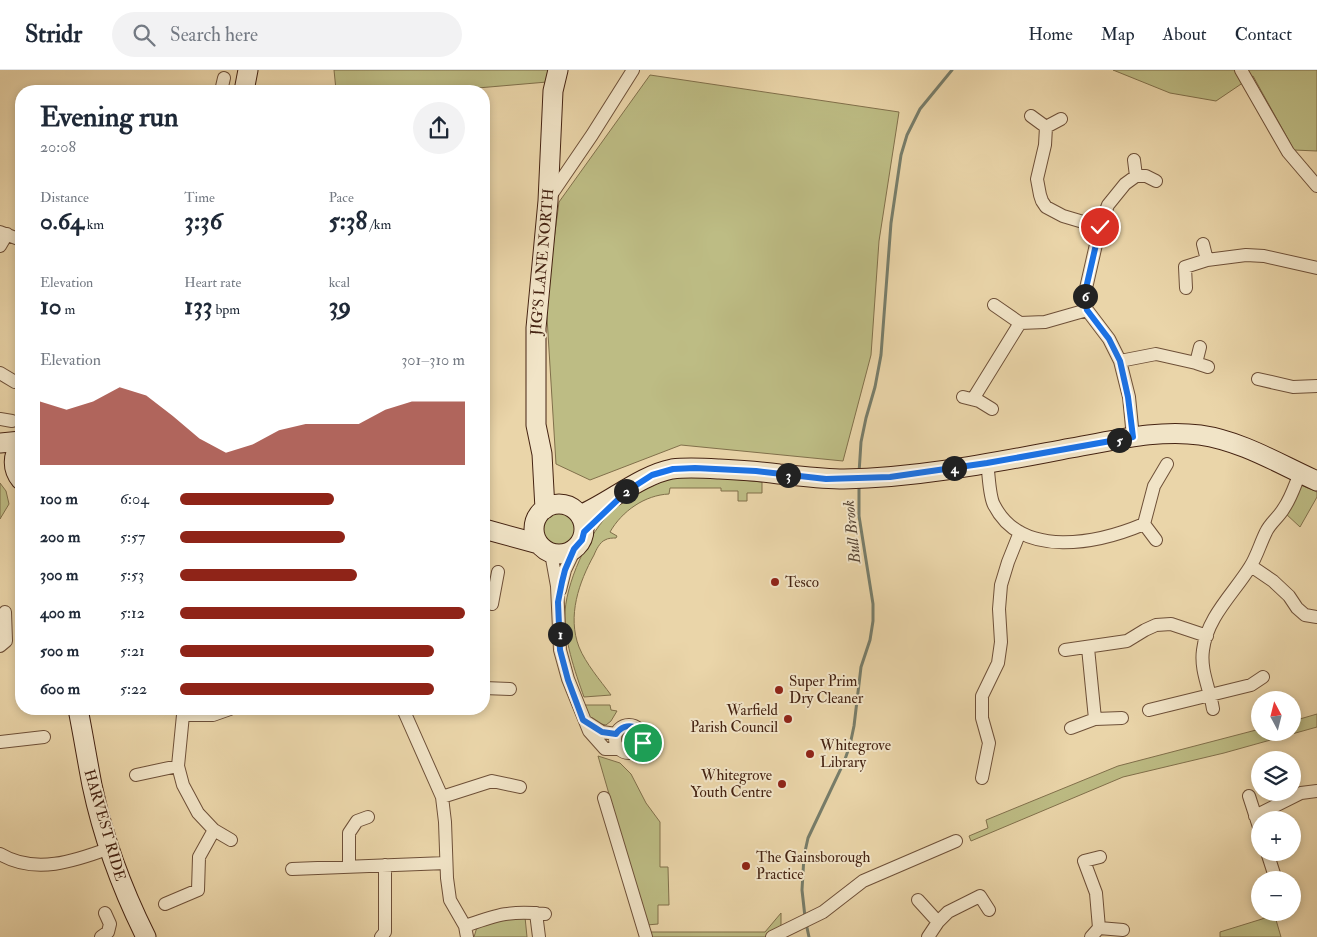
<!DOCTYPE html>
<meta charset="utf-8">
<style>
body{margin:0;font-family:"IM FELL Double Pica",serif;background:#f2f2f3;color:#1f2937;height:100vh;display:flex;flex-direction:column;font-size:19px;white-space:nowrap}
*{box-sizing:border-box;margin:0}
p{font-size:16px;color:#747a83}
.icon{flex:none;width:28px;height:28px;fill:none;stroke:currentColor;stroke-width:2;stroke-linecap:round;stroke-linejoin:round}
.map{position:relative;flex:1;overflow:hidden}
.side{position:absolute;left:15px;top:15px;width:475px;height:630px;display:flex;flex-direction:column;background:#fff;border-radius:20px;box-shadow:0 2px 8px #0003}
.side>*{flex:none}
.needle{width:32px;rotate:353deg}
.buttons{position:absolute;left:1251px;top:621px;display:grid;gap:10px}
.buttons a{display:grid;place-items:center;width:50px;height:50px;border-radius:50%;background:#fff;box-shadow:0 2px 8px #0003;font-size:25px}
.pin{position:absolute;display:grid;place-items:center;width:42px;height:42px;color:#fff;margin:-21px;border:2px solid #fff;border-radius:50%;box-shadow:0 1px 5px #0007}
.km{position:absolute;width:25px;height:25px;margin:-12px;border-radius:50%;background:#222;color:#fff;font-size:14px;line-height:25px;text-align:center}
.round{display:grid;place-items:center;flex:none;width:52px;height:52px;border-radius:26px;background:#f2f2f3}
.summary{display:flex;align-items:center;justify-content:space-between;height:85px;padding:0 25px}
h1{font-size:28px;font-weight:700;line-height:38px}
.stats{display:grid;grid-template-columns:repeat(3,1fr);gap:8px;height:85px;padding:5px 25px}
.stats div{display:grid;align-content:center}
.stats b{font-size:25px;font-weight:700}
.stats small{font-size:14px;font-weight:400}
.stats p{font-size:14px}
.chart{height:140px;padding:10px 25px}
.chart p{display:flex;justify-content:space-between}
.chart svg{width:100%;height:90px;margin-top:5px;fill:#8f2418;opacity:.7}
ul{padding:0 25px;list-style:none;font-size:16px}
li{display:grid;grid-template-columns:80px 60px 1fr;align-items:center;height:38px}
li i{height:12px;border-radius:6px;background:#8f2418}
header{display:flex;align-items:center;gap:30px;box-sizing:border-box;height:70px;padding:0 25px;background:#fff;border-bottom:1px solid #e0e1e3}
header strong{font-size:24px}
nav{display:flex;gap:28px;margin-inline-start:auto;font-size:18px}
.search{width:350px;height:45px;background:#f2f2f3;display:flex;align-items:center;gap:12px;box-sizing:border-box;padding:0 18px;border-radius:28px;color:#747a83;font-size:19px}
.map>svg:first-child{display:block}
.green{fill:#bdbc84;stroke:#81704b}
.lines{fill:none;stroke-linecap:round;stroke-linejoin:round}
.stream{stroke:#777d6a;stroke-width:3}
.street-casing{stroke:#6e5038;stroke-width:14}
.secondary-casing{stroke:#452312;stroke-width:21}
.street{stroke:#f1e4c7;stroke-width:12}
.secondary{stroke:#f1e4c7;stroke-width:19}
.route-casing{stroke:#fff;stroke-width:10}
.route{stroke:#1a73e8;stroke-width:6}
.poi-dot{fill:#8f2418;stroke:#f1e4c7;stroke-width:2}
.labels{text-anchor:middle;stroke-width:4;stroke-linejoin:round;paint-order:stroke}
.street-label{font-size:15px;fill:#452312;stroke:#f1e4c7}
.poi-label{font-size:15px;fill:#452312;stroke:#f1e4c7;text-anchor:start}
.water-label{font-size:16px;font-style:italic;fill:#5a4837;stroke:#f1e4c7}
</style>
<header>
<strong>Stridr</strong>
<div class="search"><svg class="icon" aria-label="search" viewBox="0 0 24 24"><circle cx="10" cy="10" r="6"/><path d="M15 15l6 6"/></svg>Search here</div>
<nav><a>Home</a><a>Map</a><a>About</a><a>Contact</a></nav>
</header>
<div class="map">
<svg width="1317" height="867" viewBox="0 0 1317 867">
<rect width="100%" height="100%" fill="#ead5a9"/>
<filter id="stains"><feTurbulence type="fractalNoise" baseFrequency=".004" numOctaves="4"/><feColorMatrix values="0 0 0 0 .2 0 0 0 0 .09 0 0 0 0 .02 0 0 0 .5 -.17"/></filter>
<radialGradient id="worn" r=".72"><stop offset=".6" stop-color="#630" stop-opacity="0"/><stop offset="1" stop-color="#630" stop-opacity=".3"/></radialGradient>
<path class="green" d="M334 0H550L547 12 443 21 336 20Z
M1113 0H1317V81L1294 80 1253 6 1216 31 1170 23Z
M650 5 899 42 879 171 871 285 843 391 681 375 590 410 556 394 546 231 559 132Z
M685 406H702L762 412V423H747V431H738V421H721V418H670L669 424C645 425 622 441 610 462L617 466 616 468C613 468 608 468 605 470 600 472 596 480 594 485 579 512 567 546 579 577 586 594 600 610 611 625L584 627C575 602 563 567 565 541 568 506 592 456 619 434 638 418 662 410 685 406Z
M0 413 6 421 9 434 0 449Z
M1301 415 1317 422V427L1300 457 1285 443Z
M537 459a20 20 0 1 1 40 0a20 20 0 1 1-40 0Z
M584 635H610L611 640 617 641 611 651 606 655C590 652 589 650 584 635Z
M1317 644V657L1224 683 1123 707 971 771 969 766 988 758 986 750 1118 696 1260 659V662H1292L1293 651Z
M598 686 620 693 631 704 646 733 660 752V797H668L669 835H658V854L647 855Z
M781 843V856L766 867H651L648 862H765Z
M1274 843 1281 867H1220V862L1262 849Z
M501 847H525L527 867H474L477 857Z"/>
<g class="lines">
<path class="stream" d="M859 403 861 372 866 348 875 317 881 285 891 153 901 85 907 65 920 39 952 0
M805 847 802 820 804 786 808 768 844 692 850 675 854 656 861 597 870 570 873 551V534L859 446V414
M806 853 809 867"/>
<g class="street-casing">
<path id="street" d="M1241 0 1288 82 1317 116
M221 21 224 8
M1031 46 1046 57 1061 49
M1046 57 1045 75 1037 109 1040 125 1042 131 1046 137 1063 146 1100 157
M1134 90 1136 106
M549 128 592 65 633 0
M0 162 21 170
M1203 174 1207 190 1246 185 1264 186 1317 198
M0 176 7 164
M1186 218 1185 197 1207 190
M994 235 1020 253
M1120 291 1156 284 1196 293 1200 277
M1196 293 1208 297
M0 303 15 312 21 310
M1258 309 1293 317 1317 316
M963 327 979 331 992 339
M973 329 1020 253 1045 252 1087 240
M0 349 12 351
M1133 367 1129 327 1120 291 1109 269 1087 240 1084 227 1100 157 1108 135 1125 114 1136 106H1146L1156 111
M987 393C989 404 989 426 994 435 1022 490 1099 473 1144 454L1154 416 1167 394
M1144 454 1156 470
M551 483 557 516 560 580 568 609 589 661 605 679H619
M1251 496 1273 511 1289 526 1297 538 1305 545 1317 547
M560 520 565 500 575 479
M484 532 492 534 498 502
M0 576 6 571 5 542
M1065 580 1127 571 1145 560 1156 555 1171 554 1207 566
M484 618 510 619
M182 639 183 645 178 696 183 715 198 743 214 760 231 770
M403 639 442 727 445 752 447 808 450 830 465 856 467 867
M1213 639C1210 619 1200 601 1203 580 1207 547 1234 523 1250 497 1257 486 1260 474 1266 462 1270 453 1279 447 1284 438 1291 428 1295 415 1300 403
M1149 640 1251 615 1263 607
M183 645H213L230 639
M1095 649 1122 648
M585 651 602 662 616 664
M615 669a14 14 0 1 1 28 0a14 14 0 1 1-28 0Z
M1071 658 1095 649 1088 578
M0 672 44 667
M136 705 178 696
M982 708 989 673 982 648V626L998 593 1001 572 999 539 1001 515 1008 492 1020 462
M1249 726 1260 760
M442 727 492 711 520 717
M604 728 646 867
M1255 746 1301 723 1317 721
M1267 782 1276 810
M0 784C35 805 75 791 110 778
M349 796V763L357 751 368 747
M292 799 446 793
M918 830 938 852
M165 834 198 820 199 787 214 760
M536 843 539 867
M465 856C497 845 510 840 545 844
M1099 858 1123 860
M101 867 108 862 110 854 105 843
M381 867 385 862V795
M772 867 823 842 863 811 956 771
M928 867 938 852 948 842 980 826 989 840
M1091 867 1099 858 1096 823 1084 791 1100 787"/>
</g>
<g class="secondary-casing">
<path id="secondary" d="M244 21 248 0
M0 373 21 371
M21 375C12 385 12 399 21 410
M534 459a25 25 0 1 1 50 0a25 25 0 1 1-50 0Z
M545 439 542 384 536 355V258L548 131 553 21 558 0
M580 445C610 432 641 405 672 399 687 397 703 398 718 399 738 400 759 401 779 404 800 406 822 409 844 409 920 408 996 392 1071 378 1113 371 1157 359 1200 365 1242 371 1279 394 1317 411
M484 459 539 474
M78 639C83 664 87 689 92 715 103 767 122 819 146 867"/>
</g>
<use href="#street" class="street"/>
<use href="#secondary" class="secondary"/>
</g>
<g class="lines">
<g class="route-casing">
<path id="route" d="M643 673C643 656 626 650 616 664L602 662 583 650 568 610 560 580 558 532 562 512 565 500 574 479 582 470 584 462 627 421 652 405 673 399 695 398 756 401 826 409 890 407 987 393 1133 367 1128 327 1120 291 1109 269 1087 240 1084 227 1100 157"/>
</g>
<use href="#route" class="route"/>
</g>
<g class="poi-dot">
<circle cx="775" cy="512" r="5"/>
<circle cx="779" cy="620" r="5"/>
<circle cx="788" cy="649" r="5"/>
<circle cx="810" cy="684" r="5"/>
<circle cx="782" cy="714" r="5"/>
<circle cx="746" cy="796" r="5"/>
</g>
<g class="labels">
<g class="street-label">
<text transform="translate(542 192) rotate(-85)" y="5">JIG'S LANE NORTH</text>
<text transform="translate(105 755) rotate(74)" y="5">HARVEST RIDE</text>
</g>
<g class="poi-label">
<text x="785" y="517">Tesco</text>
<text x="789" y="616">Super Prim<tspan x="789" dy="17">Dry Cleaner</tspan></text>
<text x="778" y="645" text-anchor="end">Warfield<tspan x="778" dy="17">Parish Council</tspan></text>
<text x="820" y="680">Whitegrove<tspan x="820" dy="17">Library</tspan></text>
<text x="772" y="710" text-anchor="end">Whitegrove<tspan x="772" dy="17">Youth Centre</tspan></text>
<text x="756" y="792">The Gainsborough<tspan x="756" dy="17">Practice</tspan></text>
</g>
<g class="water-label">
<text transform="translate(851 462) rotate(-96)" y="6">Bull Brook</text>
</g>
</g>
<rect width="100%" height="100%" filter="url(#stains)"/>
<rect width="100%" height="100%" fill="url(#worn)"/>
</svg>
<div class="buttons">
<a><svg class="needle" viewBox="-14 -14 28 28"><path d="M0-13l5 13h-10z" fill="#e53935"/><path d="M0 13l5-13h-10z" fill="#747a83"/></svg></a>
<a><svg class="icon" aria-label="layers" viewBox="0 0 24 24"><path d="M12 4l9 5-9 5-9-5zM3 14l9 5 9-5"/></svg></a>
<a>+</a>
<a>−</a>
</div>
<div class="pin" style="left:643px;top:673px;background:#1e9e55"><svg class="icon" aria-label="arrive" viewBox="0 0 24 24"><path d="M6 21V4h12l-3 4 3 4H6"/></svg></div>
<div class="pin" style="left:1100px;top:157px;background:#d93025"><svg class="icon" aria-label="check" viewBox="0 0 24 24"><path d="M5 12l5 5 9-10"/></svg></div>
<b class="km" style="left:560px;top:564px">1</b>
<b class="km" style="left:626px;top:421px">2</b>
<b class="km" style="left:788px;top:405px">3</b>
<b class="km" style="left:954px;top:398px">4</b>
<b class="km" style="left:1119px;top:370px">5</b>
<b class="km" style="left:1085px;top:226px">6</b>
<section class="side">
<div class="summary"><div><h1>Evening run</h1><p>20:08</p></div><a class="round"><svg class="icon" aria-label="share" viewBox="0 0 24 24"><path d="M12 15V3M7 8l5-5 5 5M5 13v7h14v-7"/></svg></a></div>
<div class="stats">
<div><p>Distance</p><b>0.64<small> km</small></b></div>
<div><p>Time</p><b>3:36</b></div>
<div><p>Pace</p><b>5:38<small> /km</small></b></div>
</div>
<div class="stats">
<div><p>Elevation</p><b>10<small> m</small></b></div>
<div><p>Heart rate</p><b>133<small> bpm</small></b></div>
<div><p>kcal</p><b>39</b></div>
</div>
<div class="chart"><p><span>Elevation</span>301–310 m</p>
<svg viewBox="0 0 160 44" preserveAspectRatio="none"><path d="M0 44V13L10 17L20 13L30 6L40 10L50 20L60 31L70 38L80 34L90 27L100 24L110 24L120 24L130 17L140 13L150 13L160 13V44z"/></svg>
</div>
<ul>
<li><b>100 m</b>6:04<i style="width:54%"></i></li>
<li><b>200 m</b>5:57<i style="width:58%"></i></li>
<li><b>300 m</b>5:53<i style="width:62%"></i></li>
<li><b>400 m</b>5:12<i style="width:100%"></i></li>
<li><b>500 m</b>5:21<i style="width:89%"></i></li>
<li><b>600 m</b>5:22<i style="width:89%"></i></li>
</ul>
</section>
</div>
